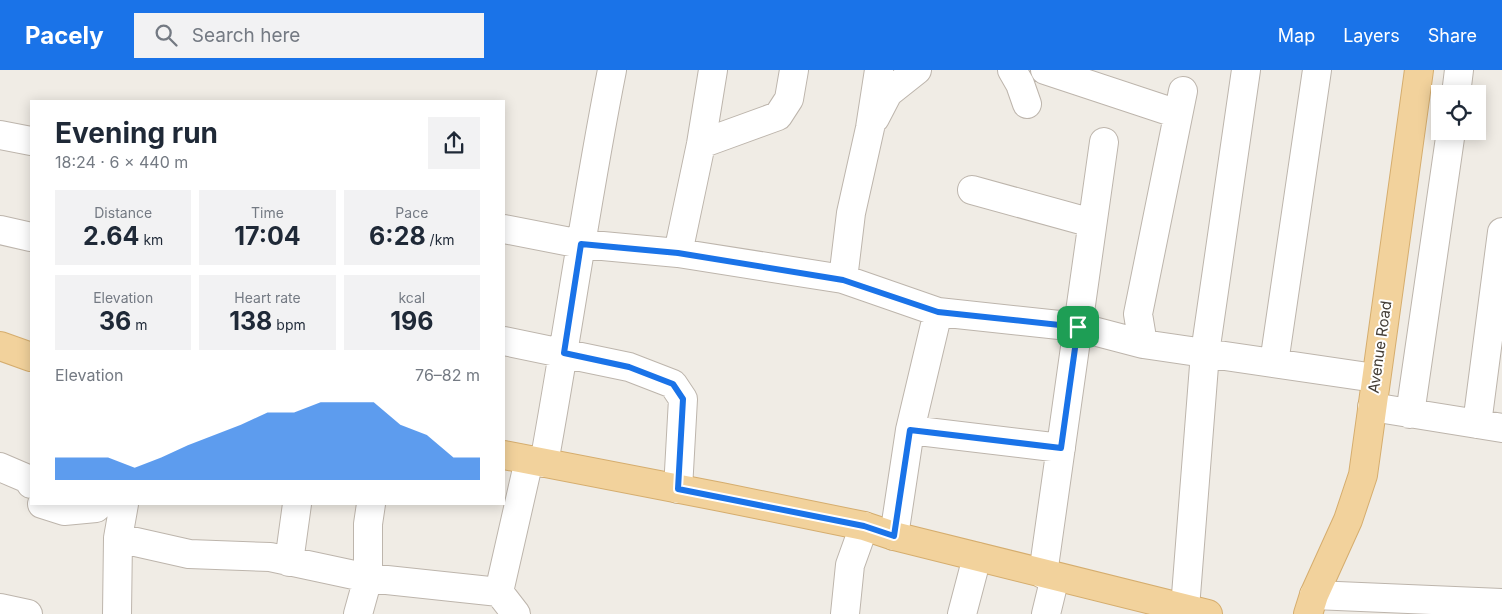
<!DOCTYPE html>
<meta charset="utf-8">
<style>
body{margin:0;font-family:Inter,sans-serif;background:#f2f2f3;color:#1f2937;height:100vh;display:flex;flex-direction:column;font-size:19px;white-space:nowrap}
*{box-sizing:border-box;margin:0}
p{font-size:16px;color:#747a83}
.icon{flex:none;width:28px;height:28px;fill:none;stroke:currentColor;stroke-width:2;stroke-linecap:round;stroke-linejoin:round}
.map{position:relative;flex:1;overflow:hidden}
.sheet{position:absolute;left:30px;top:30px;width:475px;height:405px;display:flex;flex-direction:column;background:#fff;border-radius:0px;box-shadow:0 2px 12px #0003}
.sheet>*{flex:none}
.tools{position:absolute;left:1431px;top:15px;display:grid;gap:10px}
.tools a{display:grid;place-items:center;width:55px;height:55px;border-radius:0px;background:#fff;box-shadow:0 2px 12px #0003;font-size:25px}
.pin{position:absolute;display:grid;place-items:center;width:42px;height:42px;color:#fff;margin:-21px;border-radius:10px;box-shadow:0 2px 8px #0006}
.round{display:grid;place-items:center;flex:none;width:52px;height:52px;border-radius:0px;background:#f2f2f3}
.head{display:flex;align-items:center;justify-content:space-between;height:85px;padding:0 25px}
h1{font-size:28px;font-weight:700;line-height:38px}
.metrics{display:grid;grid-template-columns:repeat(3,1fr);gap:8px;height:85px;padding:5px 25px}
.metrics div{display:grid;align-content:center;border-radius:0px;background:#f2f2f3;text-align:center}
.metrics b{font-size:25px;font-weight:700}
.metrics small{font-size:14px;font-weight:400}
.metrics p{font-size:14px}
.chart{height:140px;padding:10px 25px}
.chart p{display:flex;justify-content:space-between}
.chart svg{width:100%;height:90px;margin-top:5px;fill:#1a73e8;opacity:.7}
header{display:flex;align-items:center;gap:30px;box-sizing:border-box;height:70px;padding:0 25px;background:#1a73e8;color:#fff}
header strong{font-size:24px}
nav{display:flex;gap:28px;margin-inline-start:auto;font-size:18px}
.search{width:350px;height:45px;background:#f2f2f3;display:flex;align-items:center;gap:12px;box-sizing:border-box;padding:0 18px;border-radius:0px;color:#747a83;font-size:19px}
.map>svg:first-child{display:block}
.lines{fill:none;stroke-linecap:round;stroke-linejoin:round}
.minor-casing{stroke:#bdb5ac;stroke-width:30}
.major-casing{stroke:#d5ad6e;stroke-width:30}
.minor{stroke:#fff;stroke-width:28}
.major{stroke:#f2d29c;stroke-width:28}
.route-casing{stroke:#fff;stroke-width:10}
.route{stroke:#1a73e8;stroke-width:6}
.labels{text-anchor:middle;stroke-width:4;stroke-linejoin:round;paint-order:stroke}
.street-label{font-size:15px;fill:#423c35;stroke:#fff}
</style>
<header>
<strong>Pacely</strong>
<div class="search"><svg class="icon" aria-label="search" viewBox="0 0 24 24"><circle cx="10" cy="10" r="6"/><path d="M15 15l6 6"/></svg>Search here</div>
<nav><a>Map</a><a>Layers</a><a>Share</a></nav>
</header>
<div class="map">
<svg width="1502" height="544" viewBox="0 0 1502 544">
<rect width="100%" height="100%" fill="#f0ece5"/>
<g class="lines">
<g class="minor-casing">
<path id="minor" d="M713 0 701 74 678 183 843 209 938 242 910 360 894 466
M1012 0 1020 14 1027 34
M1045 0 1178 44
M1183 21 1138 244 1143 274 1375 308
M1456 24 1459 0
M875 48 888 23 917 0
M0 65 31 71
M701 74 778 46 789 29 794 0
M972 120 1092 153
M504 159 581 174 678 183
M0 160 31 167
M843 209 851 143 870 58 879 0
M938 242 1078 257 1143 274
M504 271 629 297 673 314 683 329 678 419
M1274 293 1317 0
M1372 337 1502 358
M1410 344 1451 61
M1477 354 1502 162
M910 360 1061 378
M544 393C568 262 586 131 612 0
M0 397 28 409 31 414
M42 434 64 441 96 438 100 434
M118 468 124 434
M289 492 297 434
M1043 504 1104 72
M499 522 516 544
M1314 525 1502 533
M0 538 28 544
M1185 538 1205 283 1246 0
M117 544 118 468 189 484 270 487 368 508 499 522 529 390
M358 544 368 508V454L371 434
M845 544 850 495 864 456
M962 544 977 487
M1046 544 1055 507"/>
</g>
<g class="major-casing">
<path id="major" d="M0 276 31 287
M504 385 721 427 864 456 894 466 1208 544
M1308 544 1314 525 1348 450 1363 405 1419 0"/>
</g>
<use href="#minor" class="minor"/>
<use href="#major" class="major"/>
</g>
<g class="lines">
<g class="route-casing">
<path id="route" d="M581 174 678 183 843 210 938 242 1078 257 1061 378 910 360 894 466 864 456 678 419 683 329 673 314 629 297 564 283Z"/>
</g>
<use href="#route" class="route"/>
</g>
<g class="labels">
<g class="street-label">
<text transform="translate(1380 277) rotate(-82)" y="5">Avenue Road</text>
</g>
</g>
</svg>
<div class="tools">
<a><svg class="icon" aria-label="locate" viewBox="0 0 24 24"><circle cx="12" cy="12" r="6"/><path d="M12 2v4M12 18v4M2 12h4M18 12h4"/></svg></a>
</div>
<div class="pin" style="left:1078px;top:257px;background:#1e9e55"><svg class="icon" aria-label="arrive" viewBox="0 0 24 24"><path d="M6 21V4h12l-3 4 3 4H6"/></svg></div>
<section class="sheet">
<div class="head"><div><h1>Evening run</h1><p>18:24 · 6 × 440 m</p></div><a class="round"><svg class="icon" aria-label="share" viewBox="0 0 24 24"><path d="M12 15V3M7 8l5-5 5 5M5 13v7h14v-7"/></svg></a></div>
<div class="metrics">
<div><p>Distance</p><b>2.64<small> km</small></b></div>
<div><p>Time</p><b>17:04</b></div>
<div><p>Pace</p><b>6:28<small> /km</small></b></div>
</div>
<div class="metrics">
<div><p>Elevation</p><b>36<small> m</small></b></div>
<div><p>Heart rate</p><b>138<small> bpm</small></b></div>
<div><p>kcal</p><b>196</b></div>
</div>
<div class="chart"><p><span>Elevation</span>76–82 m</p>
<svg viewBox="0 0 160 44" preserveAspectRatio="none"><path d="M0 44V33L10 33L20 33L30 38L40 33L50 27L60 22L70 17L80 11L90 11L100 6L110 6L120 6L130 17L140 22L150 33L160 33V44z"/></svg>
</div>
</section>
</div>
